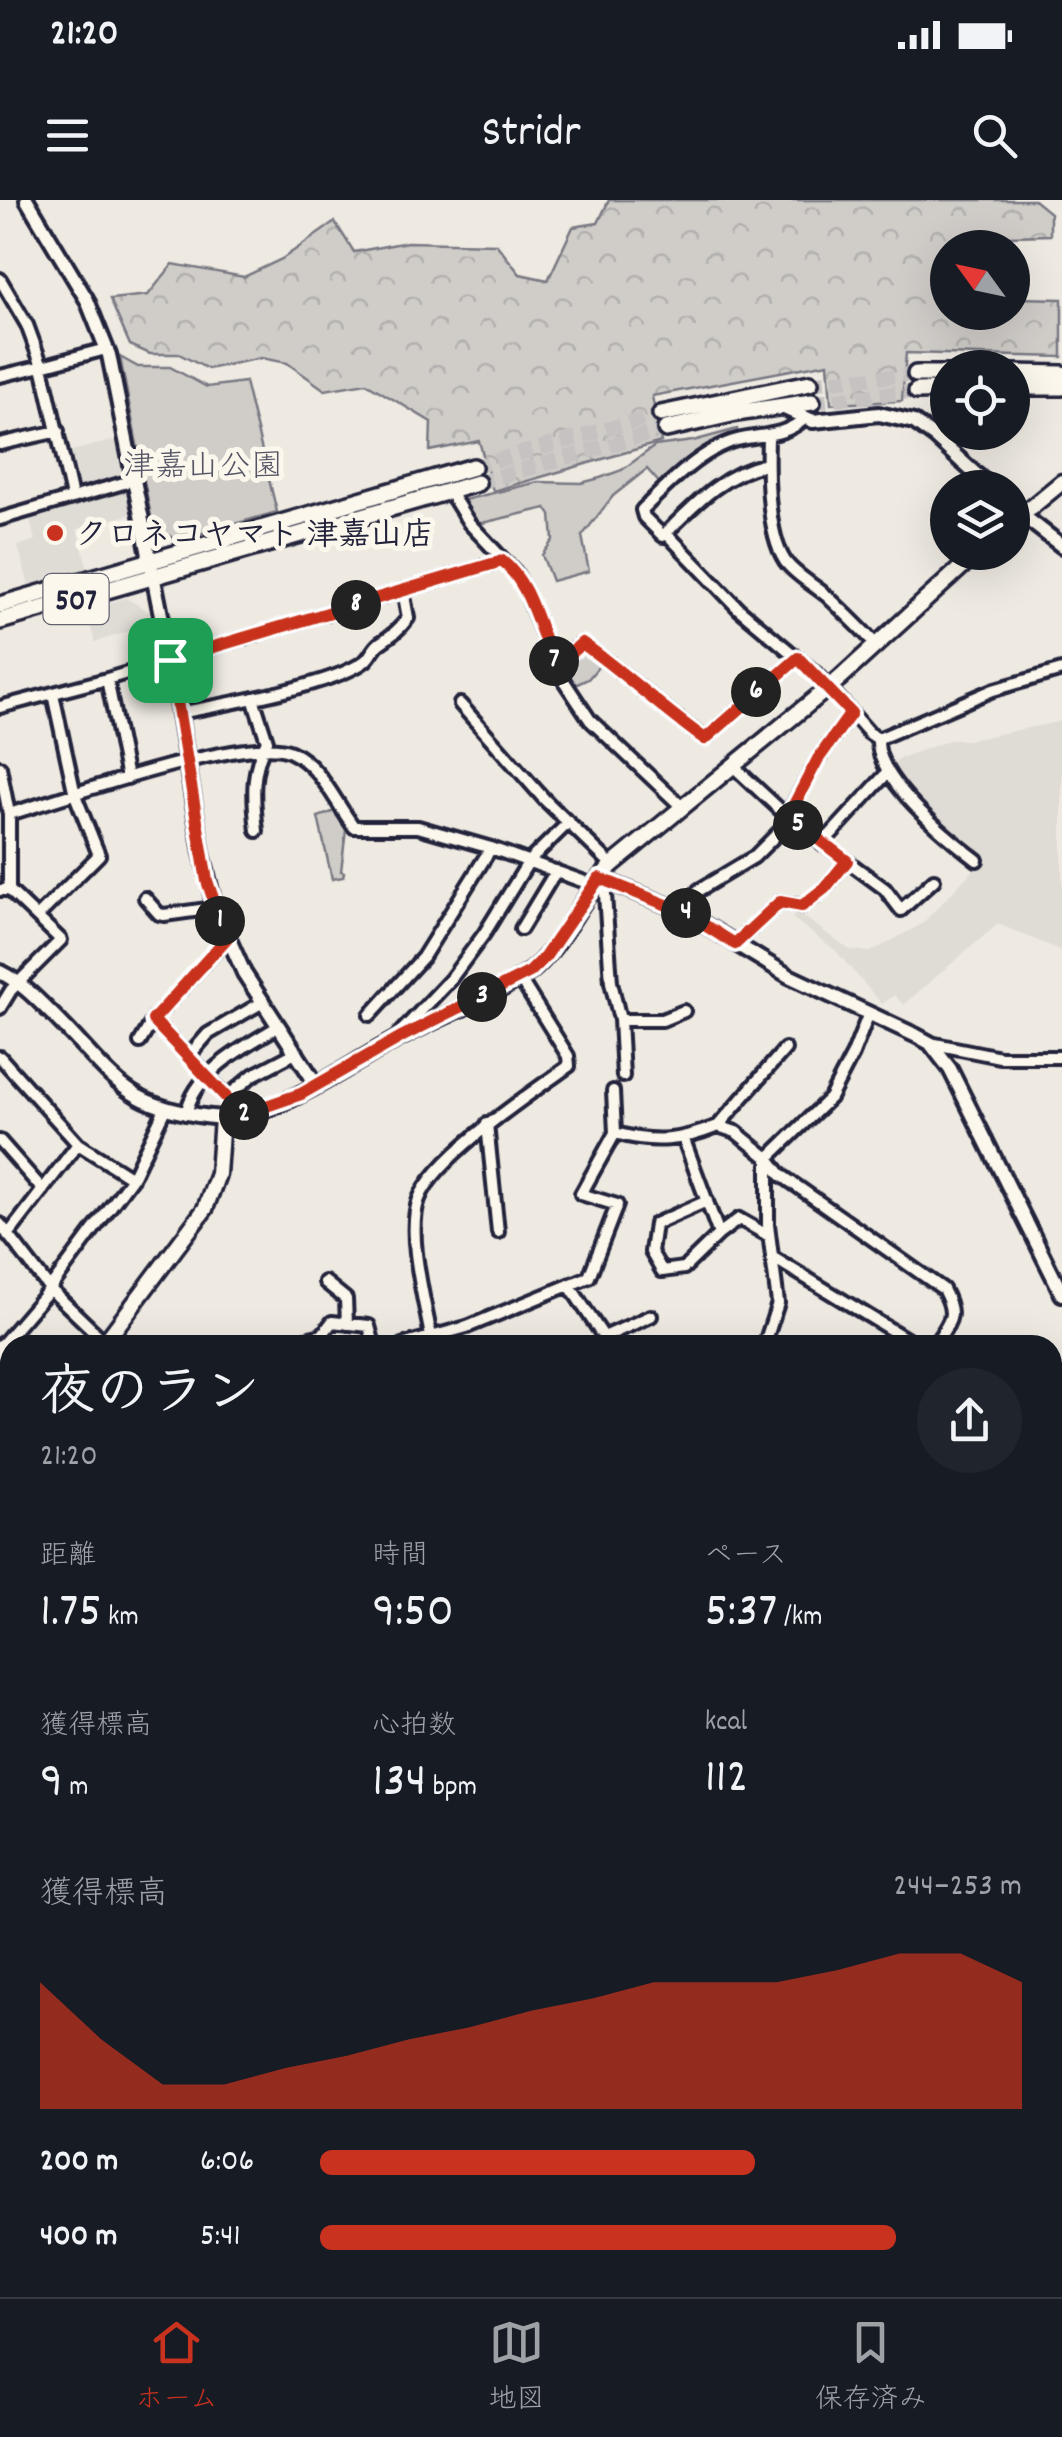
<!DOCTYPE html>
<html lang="ja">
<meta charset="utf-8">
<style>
body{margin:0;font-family:Dekko,"Klee One",sans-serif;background:#20242c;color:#f1f3f6;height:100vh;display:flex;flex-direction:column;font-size:38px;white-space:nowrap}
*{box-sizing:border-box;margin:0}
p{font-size:32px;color:#9ea1a6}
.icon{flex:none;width:55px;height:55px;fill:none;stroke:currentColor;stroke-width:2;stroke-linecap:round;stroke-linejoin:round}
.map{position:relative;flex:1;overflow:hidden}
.side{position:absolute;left:0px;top:1135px;width:1062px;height:962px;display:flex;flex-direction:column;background:#171b24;border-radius:30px 30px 0 0;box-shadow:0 10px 40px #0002}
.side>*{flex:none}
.needle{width:65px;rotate:303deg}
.buttons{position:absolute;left:930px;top:30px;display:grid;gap:20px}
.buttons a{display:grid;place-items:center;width:100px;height:100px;border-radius:50%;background:#171b24;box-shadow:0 10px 40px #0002;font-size:50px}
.pin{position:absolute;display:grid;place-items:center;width:85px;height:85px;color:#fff;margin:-42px;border-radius:20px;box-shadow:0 5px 15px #0006}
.km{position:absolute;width:50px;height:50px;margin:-25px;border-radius:50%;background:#222;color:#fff;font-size:28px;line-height:50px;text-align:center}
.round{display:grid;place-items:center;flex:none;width:105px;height:105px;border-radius:52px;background:#20242c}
.overview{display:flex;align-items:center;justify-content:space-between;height:170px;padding:0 40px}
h1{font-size:55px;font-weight:600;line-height:75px}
.stats{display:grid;grid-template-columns:repeat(3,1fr);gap:15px;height:170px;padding:10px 40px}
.stats div{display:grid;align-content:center}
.stats b{font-size:50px;font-weight:600}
.stats small{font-size:28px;font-weight:400}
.stats p{font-size:28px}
.chart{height:280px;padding:20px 40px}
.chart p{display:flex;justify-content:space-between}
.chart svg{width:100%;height:180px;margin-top:10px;fill:#c8321e;opacity:.7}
ul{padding:0 40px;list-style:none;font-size:32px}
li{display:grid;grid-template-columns:160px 120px 1fr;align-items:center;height:75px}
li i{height:25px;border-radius:12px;background:#c8321e}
.status{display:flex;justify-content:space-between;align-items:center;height:70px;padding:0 50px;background:#171b24;direction:ltr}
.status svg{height:28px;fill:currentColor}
header{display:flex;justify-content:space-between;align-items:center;height:130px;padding:0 40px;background:#171b24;font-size:45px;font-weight:600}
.tabs{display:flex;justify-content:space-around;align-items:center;height:140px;border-top:2px solid #363941;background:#171b24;font-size:28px;color:#9ea1a6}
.tabs a{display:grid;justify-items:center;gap:5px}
.tabs .active{color:#c8321e}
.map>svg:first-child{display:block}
.built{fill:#dfdbd5}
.green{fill:#d0cdc9;stroke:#797882;stroke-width:2.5}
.forest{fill:url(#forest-crowns);stroke:#797882;stroke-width:2.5}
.cemetery{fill:url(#cemetery-stones);stroke:#797882;stroke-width:2.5}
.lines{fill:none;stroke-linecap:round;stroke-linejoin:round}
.stream{stroke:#716f7c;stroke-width:2.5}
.river{stroke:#a6a3a7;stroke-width:15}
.trunk-tunnel{stroke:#c5c2c1;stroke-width:15;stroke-dasharray:15 8;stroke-linecap:butt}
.minor-casing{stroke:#22223b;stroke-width:18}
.tertiary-casing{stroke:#22223b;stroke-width:20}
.secondary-casing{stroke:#22223b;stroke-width:21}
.trunk-casing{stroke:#22223b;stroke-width:22}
.minor{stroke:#fbf7ec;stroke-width:10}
.tertiary{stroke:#fbf7ec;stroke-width:12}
.secondary{stroke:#fbf7ec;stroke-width:14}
.trunk{stroke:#fbf7ec;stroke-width:15}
.route-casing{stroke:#fff;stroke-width:20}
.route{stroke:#c8321e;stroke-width:12}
.poi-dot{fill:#c8321e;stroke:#fbf7ec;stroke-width:4}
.labels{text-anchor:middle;stroke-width:10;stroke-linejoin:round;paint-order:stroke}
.shield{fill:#fbf7ec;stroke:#636270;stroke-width:2.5}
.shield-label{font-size:30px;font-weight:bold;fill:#22223b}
.park-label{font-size:32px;fill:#565566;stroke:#fbf7ec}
.poi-label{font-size:32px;font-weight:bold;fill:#22223b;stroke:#fbf7ec;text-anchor:start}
</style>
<div class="status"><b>21:20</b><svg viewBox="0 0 49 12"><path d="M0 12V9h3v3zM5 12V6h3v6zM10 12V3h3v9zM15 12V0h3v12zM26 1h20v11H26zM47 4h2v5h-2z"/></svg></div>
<header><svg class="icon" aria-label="menu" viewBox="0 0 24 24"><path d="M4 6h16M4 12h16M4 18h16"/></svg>Stridr<svg class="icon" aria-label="search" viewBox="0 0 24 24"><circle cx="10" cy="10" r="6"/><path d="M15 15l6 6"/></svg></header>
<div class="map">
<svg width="1062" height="2097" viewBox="0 0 1062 2097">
<defs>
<pattern id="forest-crowns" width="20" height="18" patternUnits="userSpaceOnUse" patternTransform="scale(2.5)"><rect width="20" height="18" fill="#d0cdc9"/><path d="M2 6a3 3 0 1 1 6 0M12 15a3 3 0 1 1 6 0" fill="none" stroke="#b2b0ae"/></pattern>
<pattern id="cemetery-stones" width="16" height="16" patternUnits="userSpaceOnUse" patternTransform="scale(2.5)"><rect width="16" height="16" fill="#d0cdc9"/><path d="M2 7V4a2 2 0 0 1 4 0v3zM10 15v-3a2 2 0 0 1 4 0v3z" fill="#b2b0ae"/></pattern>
</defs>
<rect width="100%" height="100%" fill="#eeeae2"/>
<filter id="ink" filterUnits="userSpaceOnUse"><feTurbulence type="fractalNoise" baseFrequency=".01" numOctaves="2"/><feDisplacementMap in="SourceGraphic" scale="20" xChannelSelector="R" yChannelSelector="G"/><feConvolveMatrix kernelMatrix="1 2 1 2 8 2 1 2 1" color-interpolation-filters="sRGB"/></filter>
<g filter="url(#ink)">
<path class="built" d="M116 240 122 270 118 277 78 290 74 287 67 252Z
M120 290 127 294 131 314 77 329 88 369 29 385 18 346 35 340 29 316Z
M126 398 151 413 158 452 154 460 142 463 133 430 95 442 86 410Z
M1062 521V751L998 724 903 805 895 795 882 804 835 750 792 718 797 712 850 750 871 752 922 724 977 666 937 635 889 578 898 559 950 540H969Z"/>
<path class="green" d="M120 157 138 167H170L207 187 245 182 277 312 178 340 153 327Z
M737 229 738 233C713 251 684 263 662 286L647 269 613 296 582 336 589 371 552 381 542 355 553 340 551 315 546 308 478 324 460 301 538 282 581 283 600 278 622 270 655 246 693 241Z
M582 447 604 460 588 479 573 486 561 464Z
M335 611 346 630 341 671 344 672 343 677 332 679 318 617Z"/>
<path class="forest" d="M609 0H1034L1050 13V35L1009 36 1010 47 948 48V112H1012L1013 68 1017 98 1062 99V157L906 153 902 201 831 204 828 163 652 196 661 242 493 291 479 241 430 251 431 222 366 183 325 190 287 163 261 158 208 169 179 154H150L130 145 110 99 148 95 173 64 244 77 282 59 335 22 354 52 407 42 496 44 520 74 548 80 573 27 598 23Z"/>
<path class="cemetery" d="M7 1914H10V2024L5 2027V2038L0 2049V1928Z"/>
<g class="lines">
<path class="stream" d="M1052 2010 1062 2020"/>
<path class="river" d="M1052 1292 1062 1291"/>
<path class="trunk-tunnel" d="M810 183 916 174
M812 202 917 191
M473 267 661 214
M477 283 666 229"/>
<g class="minor-casing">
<path id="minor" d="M0 79 27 125 42 166 106 149
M0 176 42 166 72 297
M768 238C767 270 767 334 785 361 795 375 814 385 827 396 844 412 861 428 877 446
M0 244 58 231
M767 264C724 273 696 303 666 333L739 409 820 477 869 533 878 539
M449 291 469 323 515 372 526 392 556 469 590 520 682 607
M0 319 134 280
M663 336 644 317 642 310C667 285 702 249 737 240 762 234 782 237 803 220
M556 466 582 443C625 473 662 508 705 539L798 458
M107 479 127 578
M253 498 267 541C251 570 253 597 257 631
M460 504 545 600 612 665
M0 507 107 479 502 361
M179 513C222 505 334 485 365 461 371 456 374 447 380 443 392 435 399 430 408 418L403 390
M878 539 993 490 1062 470
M878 539C875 579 947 637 977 660
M733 566 791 620 847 661 825 688 802 706 780 702 735 744
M0 567 9 614V690
M9 614C61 599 249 532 291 552 322 567 334 601 354 627H418L491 648 593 685
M787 616 818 559 851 513
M822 644 888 572
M847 661 885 689 901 710 934 680
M604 680 611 782 620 820 623 876
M0 690H9L61 740 11 790 0 808
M145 698 159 714 164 715 215 708
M682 711 699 690 754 657 791 620
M37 717 99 655 75 595 53 494
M521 729 556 671
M227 739 153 820 227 897 235 917
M869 813 853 854 830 898 768 958 781 975 943 1089C958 1117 950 1121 934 1145
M370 815 423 757 491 648
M620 820H662L684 811
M399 834 450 780 484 734 529 661 569 622
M140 842 153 820
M930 843 1000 857H1062
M0 857 78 944
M188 857 208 834 263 802
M613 891 615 933C655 944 681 941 718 926L736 932 768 958V1025L778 1103 766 1140 768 1145
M227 897 253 875 297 852
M186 914C195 871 244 847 279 826
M487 924 498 1032
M718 926 785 849
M684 940 719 1034 684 1068 662 1071 651 1052 655 1024 707 1001
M0 941 43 990
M0 1024 50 1089 107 1144
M719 1034 739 1019 769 1036
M8 1035 78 944 132 978
M772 1057 916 1145
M325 1082 346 1099 347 1124
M569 1085 589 1077 617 1005 581 994 615 933
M431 1137C425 1101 406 1034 419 999 435 957 531 893 569 866L568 856 520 779
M604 1137 651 1116
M290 1143 322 1135 332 1122 369 1126 374 1145
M402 1145 467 1127 569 1085 609 1145
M0 1147 48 1091 132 978 165 909
M1052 1336 1062 1332
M0 1345 10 1347
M0 1412 10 1413
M0 1461 10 1462
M0 1579 10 1570
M0 1799 10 1792
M104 2088 118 2097
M60 2097 66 2088
M405 2097V2088
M500 2097 505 2088
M914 2097V2088"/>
</g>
<g class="tertiary-casing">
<path id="tertiary" d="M27 0 87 100 109 155 170 460 202 653 215 708 244 773 316 884
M782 207 813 221 879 214 914 222 936 238 991 288
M1012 307 1062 346
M599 678 682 711 789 776 917 836 930 843 950 869 1062 1094
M0 772C20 782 34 796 49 811 116 876 119 909 222 918
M0 1146 10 1170
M0 1653 10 1662
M553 2088 567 2097"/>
</g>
<g class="secondary-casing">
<path id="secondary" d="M1012 323 1062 282
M103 1145 205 1009 218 974 222 918C289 913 347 864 405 835 446 814 491 797 530 772 562 747 581 696 612 665L839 479 978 352"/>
</g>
<g class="trunk-casing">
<path id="trunk" d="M1012 173 1062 174
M916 174H948
M1012 187H1062
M917 191 948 190
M661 214 810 183
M666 229 736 213 812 202
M0 405 473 267
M0 421 477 283
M1052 1179 1062 1178
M0 1236 10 1237"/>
</g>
<use href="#minor" class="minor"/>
<use href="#tertiary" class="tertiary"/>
<use href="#secondary" class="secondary"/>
<use href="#trunk" class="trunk"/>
</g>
</g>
<g class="lines" filter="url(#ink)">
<g class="route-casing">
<path id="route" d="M502 361C532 385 538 431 556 466L582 443C625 473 662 509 705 539L798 458 851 513 818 559 788 616 847 661 825 688 802 706 780 702 735 744 682 711 599 678 545 757 530 772 403 836 301 894 235 917 227 898 153 820 227 738 207 681 170 460Z"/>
</g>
<use href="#route" class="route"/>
</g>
<circle class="poi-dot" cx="55" cy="333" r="10"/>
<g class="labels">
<rect class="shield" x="43.5" y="374" width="65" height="50" rx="8"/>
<g class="shield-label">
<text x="76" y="409">507</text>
</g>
<g class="park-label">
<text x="203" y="275">津嘉山公園</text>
</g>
<g class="poi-label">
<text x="75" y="344">クロネコヤマト 津嘉山店</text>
</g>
</g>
</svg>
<div class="buttons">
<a><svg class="needle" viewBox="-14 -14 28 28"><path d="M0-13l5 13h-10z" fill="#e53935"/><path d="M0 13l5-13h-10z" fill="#9ea1a6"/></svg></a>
<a><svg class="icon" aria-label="locate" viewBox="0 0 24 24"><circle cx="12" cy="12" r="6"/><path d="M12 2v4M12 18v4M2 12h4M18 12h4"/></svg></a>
<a><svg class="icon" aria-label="layers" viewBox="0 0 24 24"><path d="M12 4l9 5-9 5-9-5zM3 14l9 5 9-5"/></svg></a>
</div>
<div class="pin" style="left:170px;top:460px;background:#1e9e55"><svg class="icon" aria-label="arrive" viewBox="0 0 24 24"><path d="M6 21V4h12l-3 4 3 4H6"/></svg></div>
<b class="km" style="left:220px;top:721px">1</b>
<b class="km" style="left:244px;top:915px">2</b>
<b class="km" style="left:482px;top:797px">3</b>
<b class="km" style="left:686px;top:713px">4</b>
<b class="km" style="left:798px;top:625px">5</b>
<b class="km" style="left:756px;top:492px">6</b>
<b class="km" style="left:554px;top:461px">7</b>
<b class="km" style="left:356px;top:405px">8</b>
<section class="side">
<div class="overview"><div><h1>夜のラン</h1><p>21:20</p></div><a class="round"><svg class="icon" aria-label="share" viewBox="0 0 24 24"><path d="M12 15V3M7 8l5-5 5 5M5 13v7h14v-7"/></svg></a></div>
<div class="stats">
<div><p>距離</p><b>1.75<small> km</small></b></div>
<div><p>時間</p><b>9:50</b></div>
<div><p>ペース</p><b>5:37<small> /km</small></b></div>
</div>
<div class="stats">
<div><p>獲得標高</p><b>9<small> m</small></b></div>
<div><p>心拍数</p><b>134<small> bpm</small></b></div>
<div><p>kcal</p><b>112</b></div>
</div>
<div class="chart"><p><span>獲得標高</span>244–253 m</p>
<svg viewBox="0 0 160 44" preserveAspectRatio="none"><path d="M0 44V13L10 27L20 38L30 38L40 34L50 31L60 27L70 24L80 20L90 17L100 13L110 13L120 13L130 10L140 6L150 6L160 13V44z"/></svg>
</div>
<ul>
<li><b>200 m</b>6:06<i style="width:62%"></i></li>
<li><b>400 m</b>5:41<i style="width:82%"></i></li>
</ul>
</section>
</div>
<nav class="tabs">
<a class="active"><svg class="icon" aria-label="home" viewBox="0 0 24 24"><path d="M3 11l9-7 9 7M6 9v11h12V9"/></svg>ホーム</a>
<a><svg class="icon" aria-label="map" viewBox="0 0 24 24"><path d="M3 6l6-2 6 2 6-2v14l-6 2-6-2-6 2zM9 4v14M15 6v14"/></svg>地図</a>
<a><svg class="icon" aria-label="saved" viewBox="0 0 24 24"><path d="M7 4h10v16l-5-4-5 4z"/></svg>保存済み</a>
</nav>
